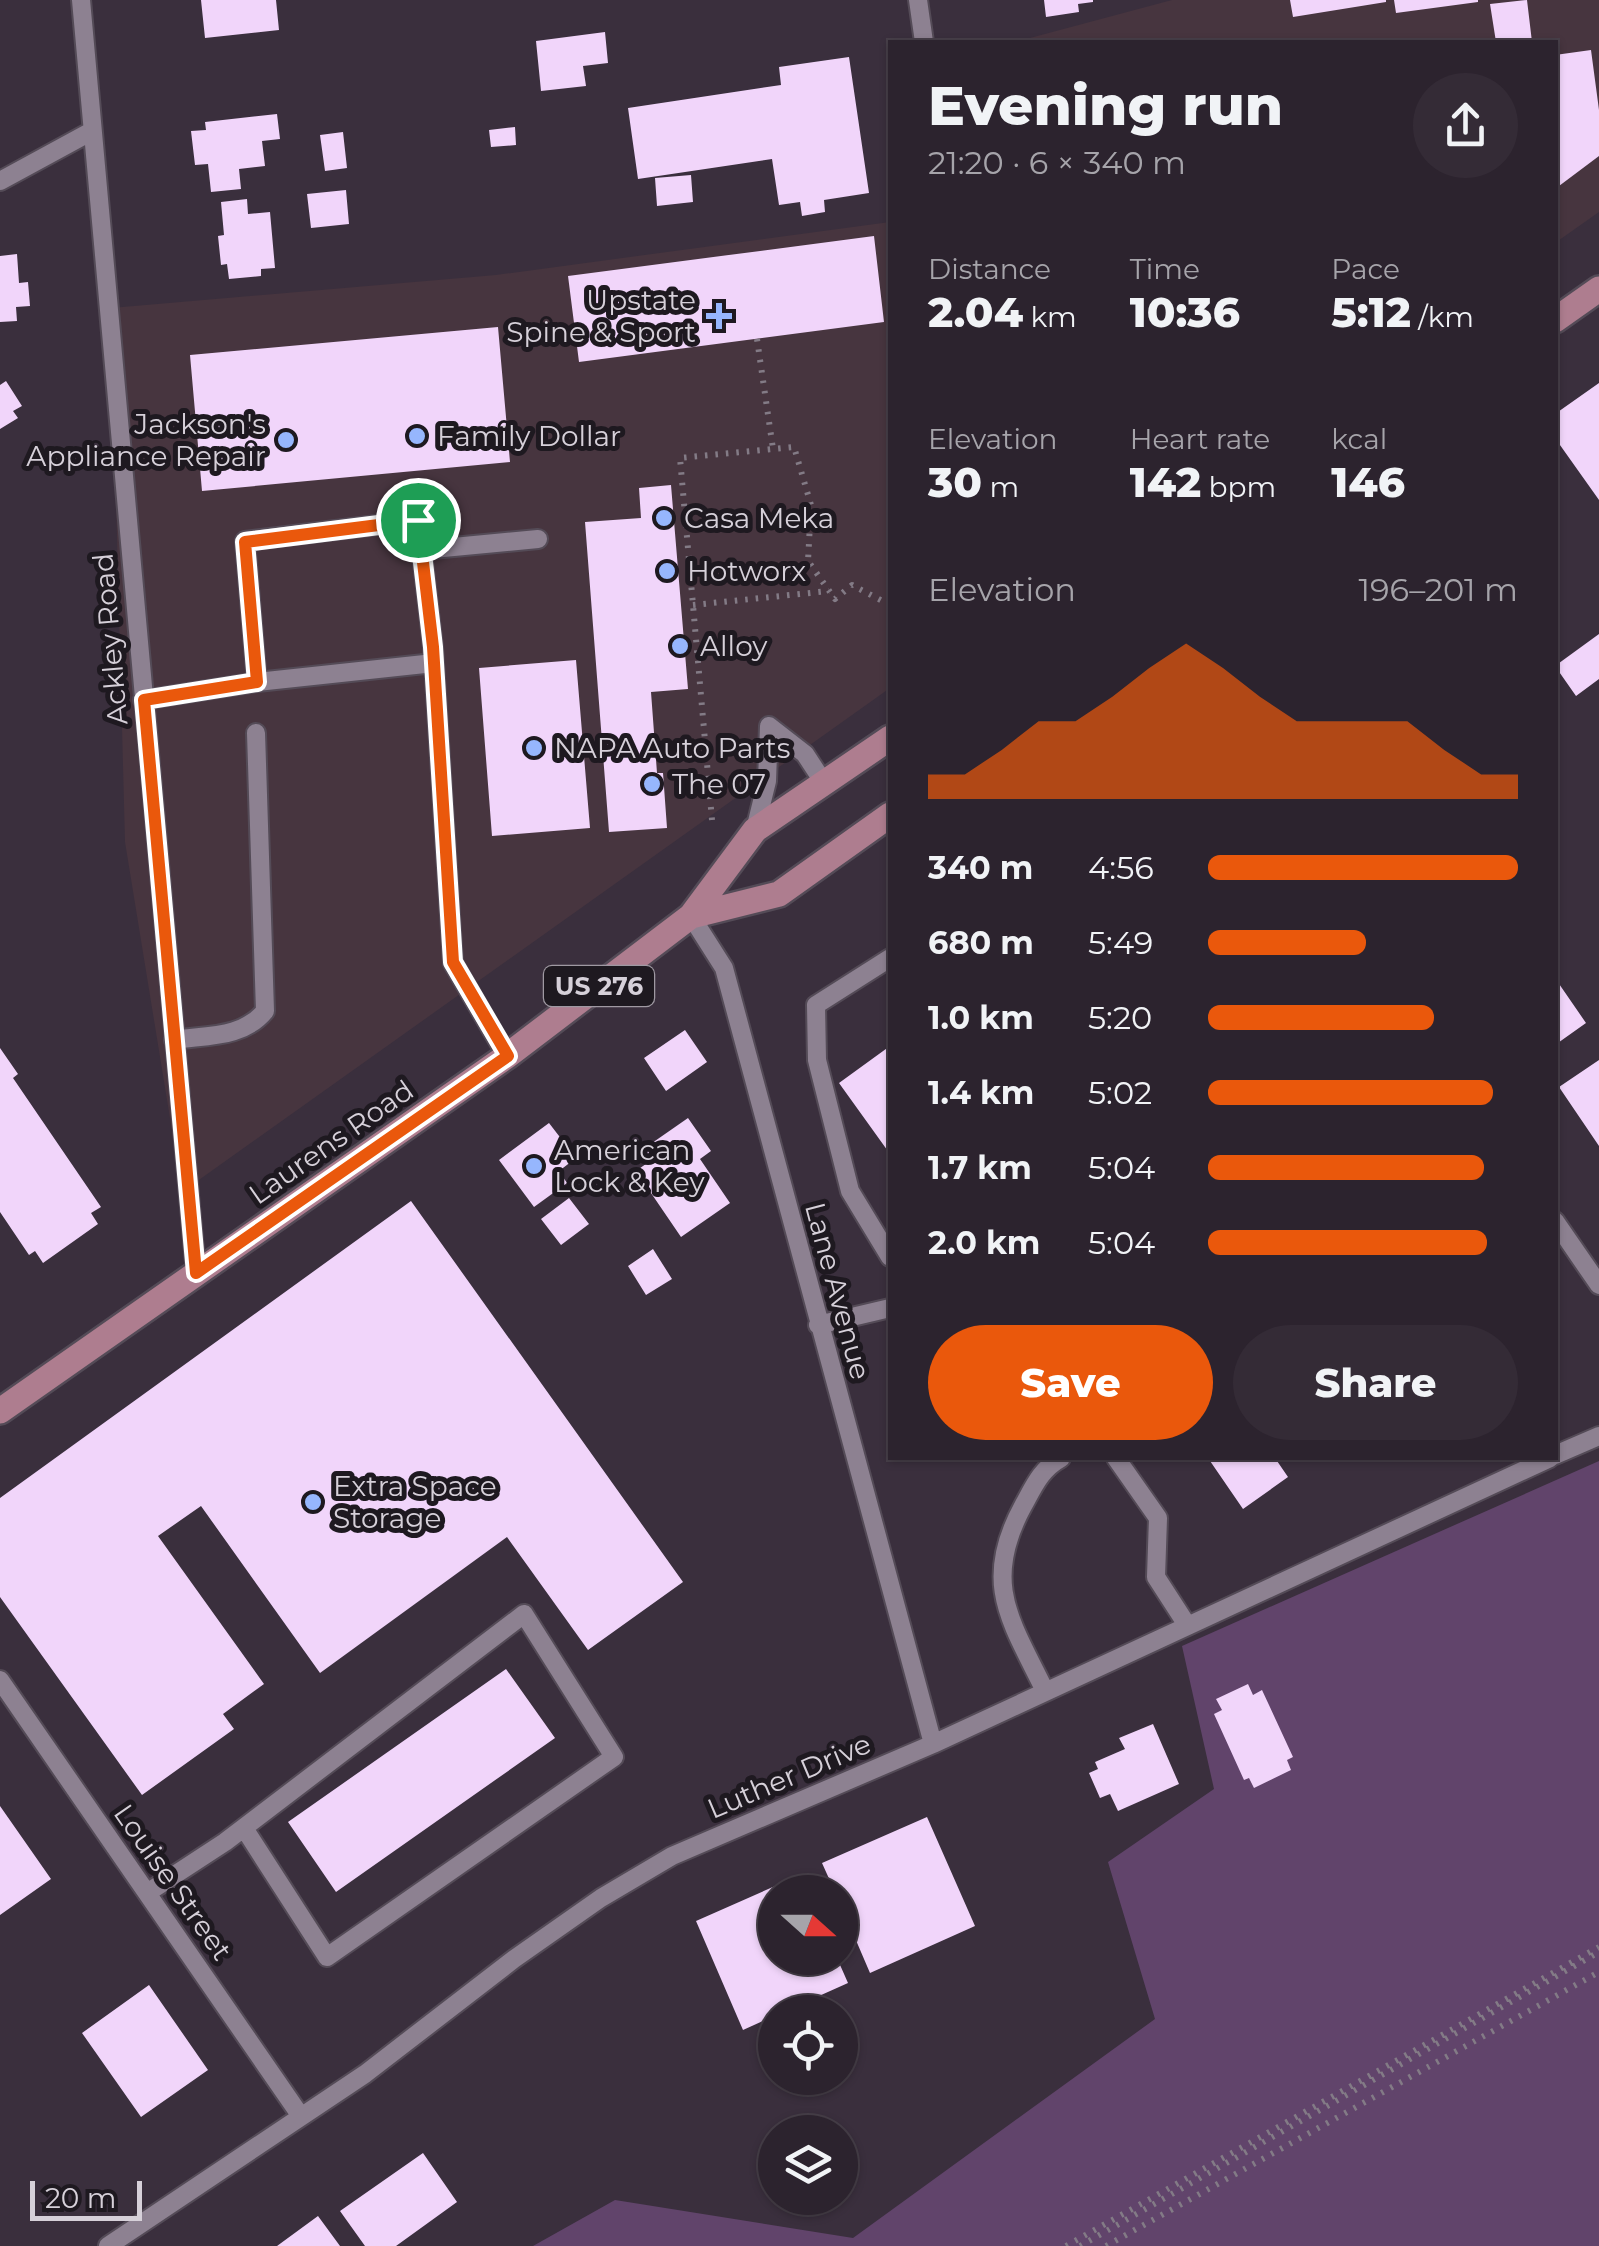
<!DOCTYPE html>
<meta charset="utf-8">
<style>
body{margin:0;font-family:Montserrat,sans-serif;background:#342b36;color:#f1f3f6;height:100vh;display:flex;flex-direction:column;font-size:38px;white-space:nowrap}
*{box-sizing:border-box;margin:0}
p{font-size:32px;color:#a6a4aa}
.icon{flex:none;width:55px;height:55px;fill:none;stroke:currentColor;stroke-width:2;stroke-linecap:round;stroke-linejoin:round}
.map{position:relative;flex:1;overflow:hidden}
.drawer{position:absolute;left:888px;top:40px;width:670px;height:1420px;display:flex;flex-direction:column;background:#2c232e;border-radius:0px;box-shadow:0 2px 8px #0004,0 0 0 2px #48404a}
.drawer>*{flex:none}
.needle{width:65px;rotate:111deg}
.tools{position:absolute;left:758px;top:1875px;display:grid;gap:20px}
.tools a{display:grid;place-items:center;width:100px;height:100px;border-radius:50%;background:#2c232e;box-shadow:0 2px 8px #0004,0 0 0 2px #48404a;font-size:50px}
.scale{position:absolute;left:30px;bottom:25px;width:112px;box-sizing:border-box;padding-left:10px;border:5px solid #d6d0d9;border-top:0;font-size:28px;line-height:35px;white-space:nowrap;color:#d6d0d9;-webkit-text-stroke:8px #1e1920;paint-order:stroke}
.pin{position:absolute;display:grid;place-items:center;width:85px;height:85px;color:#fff;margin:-42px;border:5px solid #fff;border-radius:50%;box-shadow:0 2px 10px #0007}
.round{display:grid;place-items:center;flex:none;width:105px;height:105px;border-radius:52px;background:#342b36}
.summary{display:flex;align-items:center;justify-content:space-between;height:170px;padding:0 40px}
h1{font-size:55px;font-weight:800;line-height:75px}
.stats{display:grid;grid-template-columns:repeat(3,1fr);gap:15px;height:170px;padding:10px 40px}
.stats div{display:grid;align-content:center}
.stats b{font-size:42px;font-weight:800}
.stats small{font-size:28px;font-weight:400}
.stats p{font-size:28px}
.chart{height:280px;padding:20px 40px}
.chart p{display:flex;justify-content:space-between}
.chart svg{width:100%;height:180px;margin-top:10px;fill:#ea580c;opacity:.7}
.button{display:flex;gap:20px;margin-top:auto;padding:20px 40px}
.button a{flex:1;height:115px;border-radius:60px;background:#ea580c;color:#fff;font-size:40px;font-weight:800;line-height:115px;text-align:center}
.button a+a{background:#342b36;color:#f1f3f6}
ul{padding:0 40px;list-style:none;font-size:32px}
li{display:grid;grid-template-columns:160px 120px 1fr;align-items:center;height:75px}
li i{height:25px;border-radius:12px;background:#ea580c}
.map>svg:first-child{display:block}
.commercial{fill:#47353f}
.green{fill:#61446b}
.building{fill:#f1d5fa}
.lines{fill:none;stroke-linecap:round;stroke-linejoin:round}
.minor-casing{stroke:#544b57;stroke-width:22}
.major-casing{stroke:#544b57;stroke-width:30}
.path{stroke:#837b86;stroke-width:6;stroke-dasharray:2.5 8;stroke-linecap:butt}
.minor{stroke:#8d8191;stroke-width:18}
.major{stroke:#ae7d8f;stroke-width:25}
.route-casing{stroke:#fff;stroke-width:20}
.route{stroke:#ea580c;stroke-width:12}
.poi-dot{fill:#96b6fd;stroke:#1e1920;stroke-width:4}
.labels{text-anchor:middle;stroke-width:10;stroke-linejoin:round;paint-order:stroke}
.shield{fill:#1e1920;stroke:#9f99a2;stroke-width:2.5}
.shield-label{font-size:25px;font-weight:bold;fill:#d6d0d9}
.poi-label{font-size:28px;fill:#d6d0d9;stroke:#1e1920;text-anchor:start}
.street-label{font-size:28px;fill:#d6d0d9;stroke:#1e1920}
</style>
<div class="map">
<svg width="1599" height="2246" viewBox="0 0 1599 2246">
<rect width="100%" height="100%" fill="#3a2f3d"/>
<path class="commercial" d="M1172 0H1599V212L1555 243V42H1015Z
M890 222V688L182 1192 125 842 111 308 496 275Z"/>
<path class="green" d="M1599 1461V2246H533L615 2200 853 2238 1155 2019 1108 1862 1214 1789 1182 1646Z"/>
<path class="building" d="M201 0H276L279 30 205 38Z
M1044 0H1093V2L1078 4 1079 12 1046 17Z
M1290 0H1386V2L1293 17Z
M1394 0H1478V2L1396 13Z
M1527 0 1532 42H1496L1490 4Z
M605 32 608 63 583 66 586 86 541 91 536 41Z
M1591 50 1599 110V156L1555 189V55Z
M849 57 869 193 824 200 825 212 802 216 800 202 779 205 772 159 638 179 628 108 781 85 779 67Z
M277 114 280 139 262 141 265 166 239 169 241 189 211 192 208 164 195 165 191 131 206 130 205 122Z
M515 127 516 145 491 147 489 130Z
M343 132 347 168 325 171 320 135Z
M691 175 693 202 657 206 655 178Z
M346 190 349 224 311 228 307 194Z
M247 199 248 214 270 212 275 268 261 269V276L229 279 227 264 221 265 218 236 224 235 221 202Z
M874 236 884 322 579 362 568 276Z
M17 254 19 283 28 282 30 306 16 307 17 321 0 322V256Z
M498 327 510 462 202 491 190 355Z
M6 381 22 406 13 411 18 418 0 429V385Z
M1599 383V500L1555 438V414Z
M671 485 688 689 651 692 657 773H663L667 828 609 832 585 522 641 518 639 488Z
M1599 634V679L1576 696 1555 666Z
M576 660 590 828 492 836 479 668Z
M1555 978 1586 1023 1555 1045Z
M685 1030 707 1062 666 1091 644 1058Z
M890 1046V1154L839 1083Z
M0 1048 18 1074 13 1078 101 1207 91 1213 98 1224 43 1263 35 1251 29 1255 0 1212Z
M1599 1060V1146L1559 1087Z
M688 1118 711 1151 700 1159 730 1203 681 1237 636 1171 650 1161 642 1150Z
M549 1123 576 1158 559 1171 567 1183 534 1207 499 1160Z
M569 1198 589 1224 561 1245 541 1219Z
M411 1201 683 1582 588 1650 507 1537 320 1673 201 1506 158 1536 264 1684 223 1714 234 1729 142 1795 0 1597V1498Z
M653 1249 672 1279 646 1295 628 1266Z
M1208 1458H1275L1288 1477 1243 1509Z
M506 1669 555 1738 336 1892 288 1822Z
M1248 1684 1253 1695 1262 1690 1293 1757 1287 1760 1291 1770 1254 1788 1249 1778 1244 1780 1214 1714 1222 1710 1216 1699Z
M1153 1724 1179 1784 1118 1811 1110 1794 1100 1798 1089 1773 1098 1769 1095 1762 1125 1749 1119 1738Z
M0 1806 51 1879 0 1915Z
M927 1817 975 1926 870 1973 840 1903V1892H835L822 1863Z
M800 1875 807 1892H775V1958H837L848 1983 743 2030 696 1921Z
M149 1985 208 2070 141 2117 82 2033Z
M423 2153 457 2202 396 2246H365L340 2211Z
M318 2216 340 2246H277Z"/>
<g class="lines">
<g class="minor-casing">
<path id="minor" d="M81 0 196 1273
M918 0 924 42
M0 181 92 131
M422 550 538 539
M434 663 257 682 245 541 418 520 433 647 453 963 507 1056
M143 700 257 682
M769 726 805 754 824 783
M755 830 767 781 769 726
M691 916 724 968 933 1744
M890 958 816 1005 817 1060 850 1191 890 1257
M174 1040C207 1035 243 1038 265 1011L256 733
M1555 1221 1599 1285
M818 1325 890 1308
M1555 1455 1599 1436
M1116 1458 1158 1518 1156 1577 1187 1625
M0 1680 300 2115
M1045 1691C1011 1621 981 1583 1023 1506 1034 1486 1041 1469 1061 1458
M147 1893 225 1842 524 1614 614 1757 327 1957 244 1828
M108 2246 365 2074 514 1959 601 1898 672 1856 933 1744 1550 1458"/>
</g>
<g class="major-casing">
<path id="major" d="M1555 320 1599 289
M691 916 779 894 890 815
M0 1411 507 1056 691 916 755 830 890 738"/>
</g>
<path class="path" d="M757 339 773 449
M693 605 829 591
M712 820 680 458 794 447 811 505 808 561 835 599 852 585 890 605
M1066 2246 1599 1947
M1080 2246 1599 1952
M1106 2246 1599 1972"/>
<use href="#minor" class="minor"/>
<use href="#major" class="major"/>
</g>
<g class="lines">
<g class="route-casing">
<path id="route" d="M418 520 433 647 453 962 508 1056 196 1273 144 700 257 682 245 542Z"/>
</g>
<use href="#route" class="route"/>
</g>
<g class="poi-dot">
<path d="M714 301h10v10h10v10h-10v10h-10v-10h-10v-10h10z"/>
<circle cx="417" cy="436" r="10"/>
<circle cx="286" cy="440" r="10"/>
<circle cx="664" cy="518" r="10"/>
<circle cx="667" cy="571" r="10"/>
<circle cx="680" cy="646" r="10"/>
<circle cx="534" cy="748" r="10"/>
<circle cx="652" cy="784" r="10"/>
<circle cx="534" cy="1166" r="10"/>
<circle cx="313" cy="1502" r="10"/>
</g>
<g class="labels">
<rect class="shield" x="544" y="966" width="110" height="40" rx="8"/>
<g class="shield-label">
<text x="599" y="995">US 276</text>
</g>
<g class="poi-label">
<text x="696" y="310" text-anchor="end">Upstate<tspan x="696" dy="32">Spine &amp; Sport</tspan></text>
<text x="266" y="434" text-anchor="end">Jackson's<tspan x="266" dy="32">Appliance Repair</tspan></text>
<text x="437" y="446">Family Dollar</text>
<text x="684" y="528">Casa Meka</text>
<text x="687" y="581">Hotworx</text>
<text x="700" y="656">Alloy</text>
<text x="554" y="758">NAPA Auto Parts</text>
<text x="672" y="794">The 07</text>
<text x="554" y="1160">American<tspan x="554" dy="32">Lock &amp; Key</tspan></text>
<text x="333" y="1496">Extra Space<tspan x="333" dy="32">Storage</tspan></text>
</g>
<g class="street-label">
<text transform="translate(110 639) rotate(-95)" y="10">Ackley Road</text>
<text transform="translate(331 1142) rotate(-35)" y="10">Laurens Road</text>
<text transform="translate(838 1291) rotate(75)" y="10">Lane Avenue</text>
<text transform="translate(789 1776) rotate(-23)" y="10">Luther Drive</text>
<text transform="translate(173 1882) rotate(55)" y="10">Louise Street</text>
</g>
</g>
</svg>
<div class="tools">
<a><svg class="needle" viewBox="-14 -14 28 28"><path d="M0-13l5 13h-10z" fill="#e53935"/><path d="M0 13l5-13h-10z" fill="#a6a4aa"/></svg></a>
<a><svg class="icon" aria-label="locate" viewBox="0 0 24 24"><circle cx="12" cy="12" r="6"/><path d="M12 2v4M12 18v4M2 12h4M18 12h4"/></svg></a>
<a><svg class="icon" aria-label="layers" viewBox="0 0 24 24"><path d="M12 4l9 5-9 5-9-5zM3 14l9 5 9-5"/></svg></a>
</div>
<div class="scale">20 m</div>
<div class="pin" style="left:418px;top:520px;background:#1e9e55"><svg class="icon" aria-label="arrive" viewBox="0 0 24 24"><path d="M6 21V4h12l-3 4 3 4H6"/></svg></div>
<section class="drawer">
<div class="summary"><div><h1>Evening run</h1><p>21:20 · 6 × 340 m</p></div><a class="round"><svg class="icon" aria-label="share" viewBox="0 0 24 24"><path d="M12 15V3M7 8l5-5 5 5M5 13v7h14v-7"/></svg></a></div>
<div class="stats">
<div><p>Distance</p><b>2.04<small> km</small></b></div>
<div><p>Time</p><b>10:36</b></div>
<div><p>Pace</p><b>5:12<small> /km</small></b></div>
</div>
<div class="stats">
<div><p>Elevation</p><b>30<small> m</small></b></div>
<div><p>Heart rate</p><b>142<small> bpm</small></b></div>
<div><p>kcal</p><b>146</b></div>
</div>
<div class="chart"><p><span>Elevation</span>196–201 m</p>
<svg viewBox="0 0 160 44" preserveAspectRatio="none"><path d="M0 44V38L10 38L20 32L30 25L40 25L50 19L60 12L70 6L80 12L90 19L100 25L110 25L120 25L130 25L140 32L150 38L160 38V44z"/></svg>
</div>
<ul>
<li><b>340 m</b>4:56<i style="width:100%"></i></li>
<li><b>680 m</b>5:49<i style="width:51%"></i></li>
<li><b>1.0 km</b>5:20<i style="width:73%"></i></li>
<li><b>1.4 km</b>5:02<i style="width:92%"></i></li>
<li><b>1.7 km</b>5:04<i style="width:89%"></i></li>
<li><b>2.0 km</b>5:04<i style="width:90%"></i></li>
</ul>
<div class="button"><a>Save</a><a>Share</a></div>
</section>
</div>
